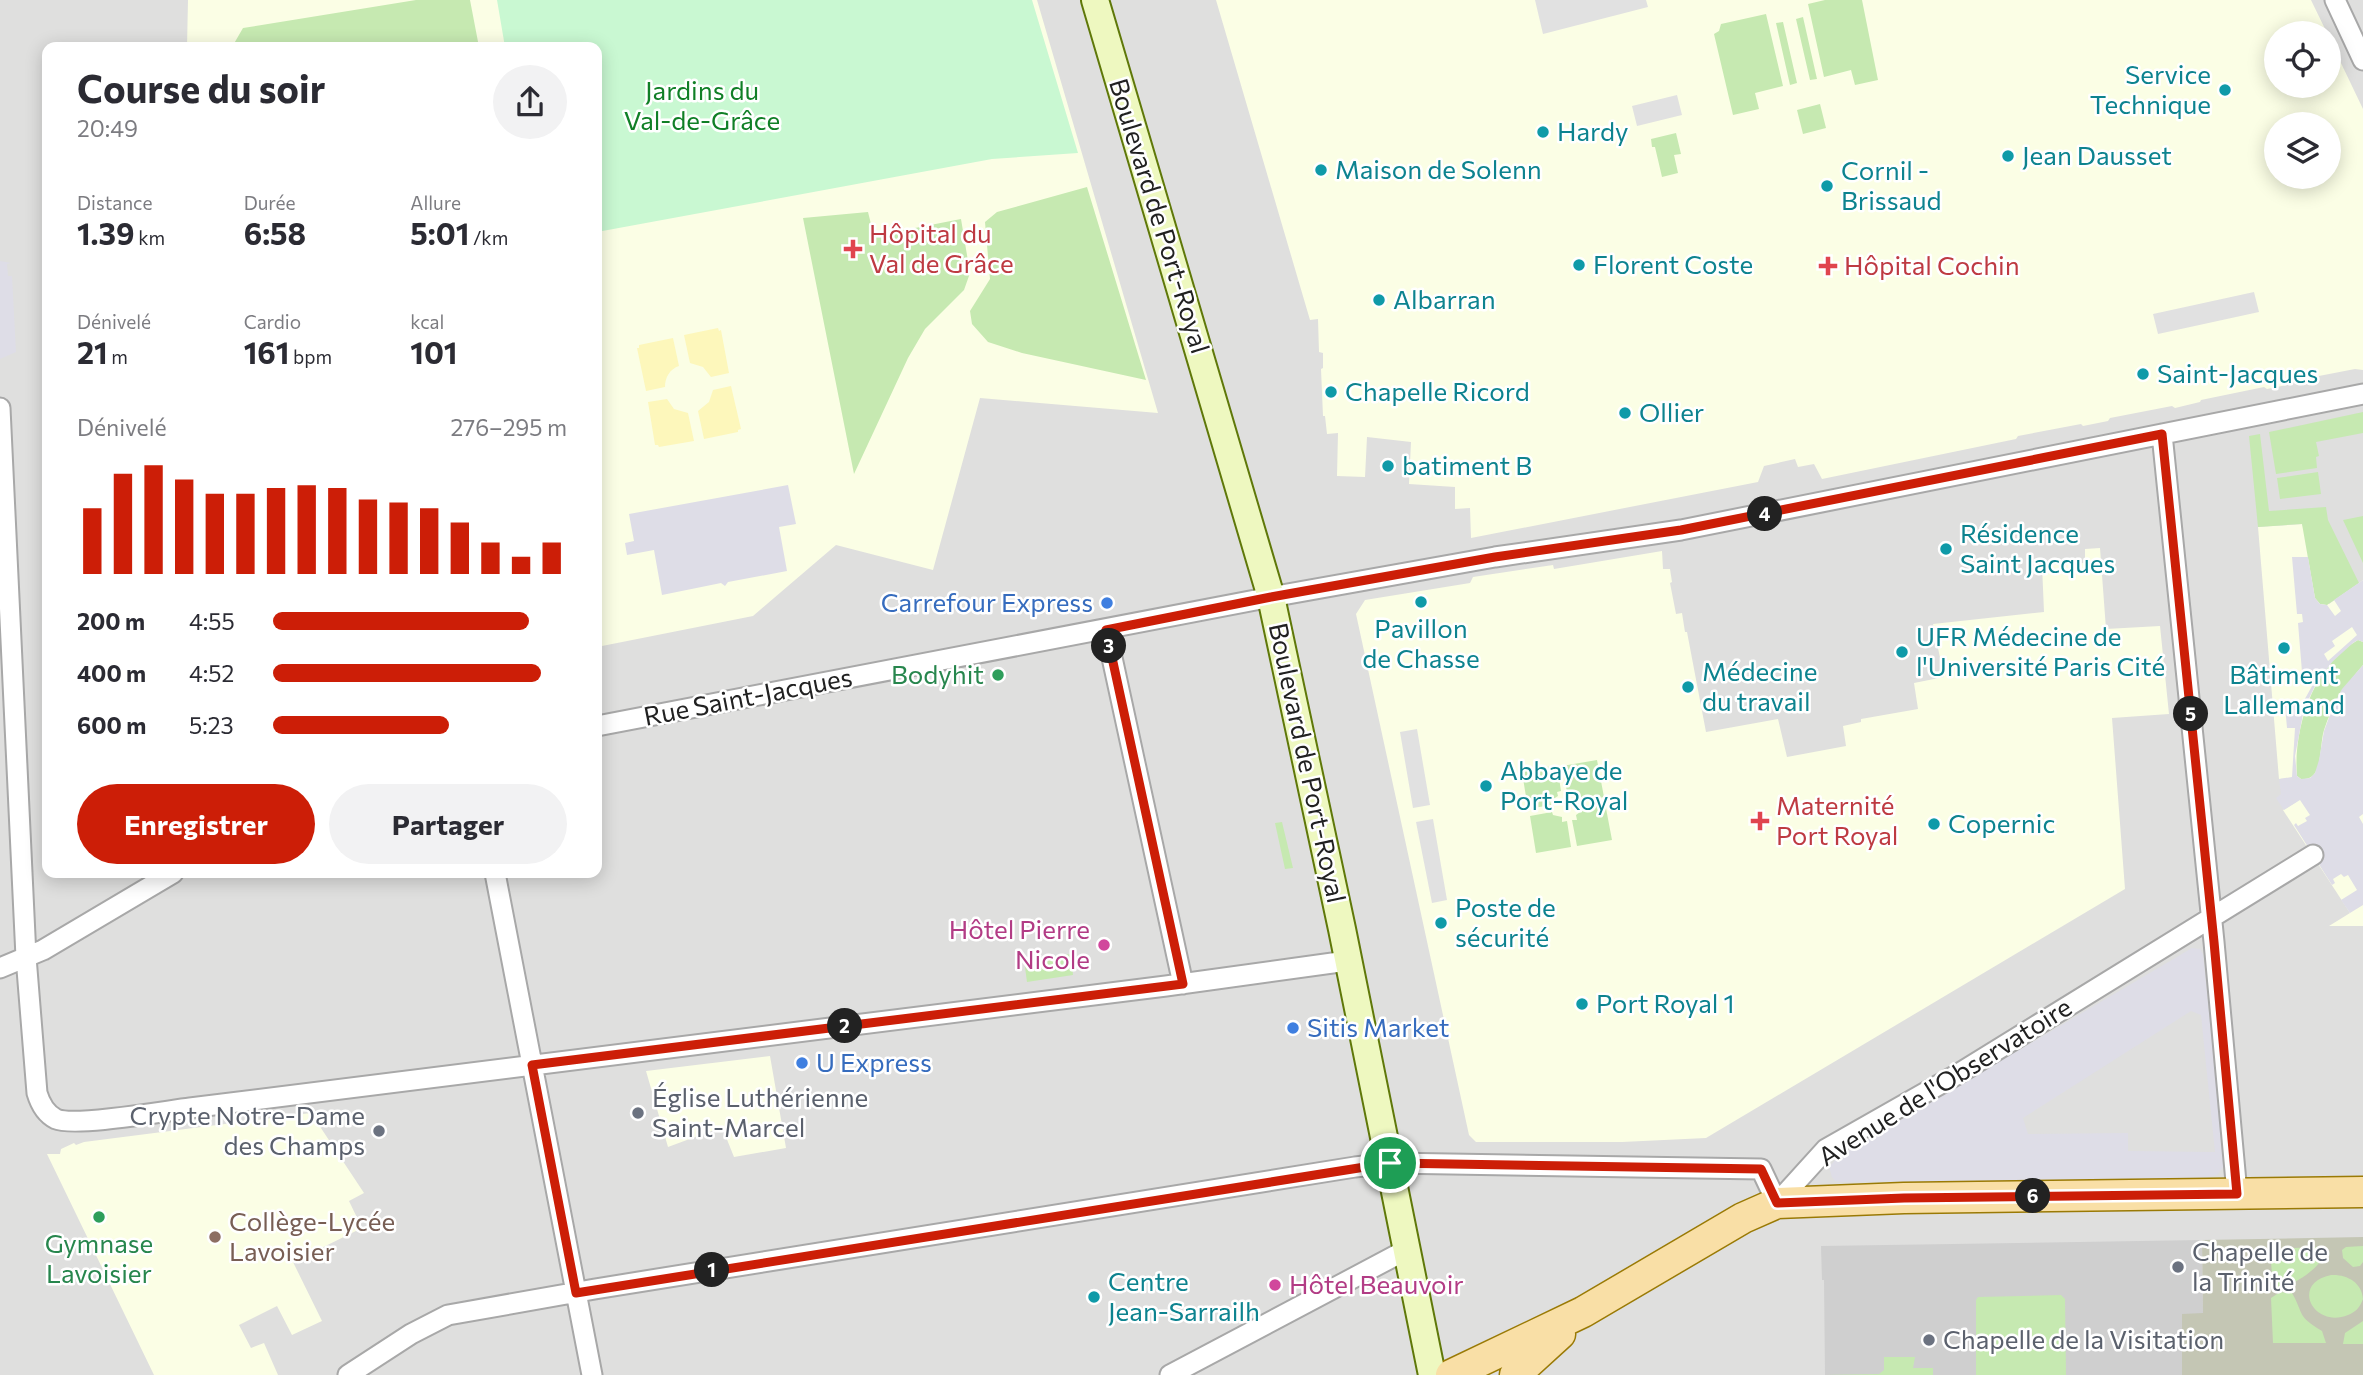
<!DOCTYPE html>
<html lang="fr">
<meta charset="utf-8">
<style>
body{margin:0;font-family:Commissioner,sans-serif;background:#f2f2f3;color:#2b2b33;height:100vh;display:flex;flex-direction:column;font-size:26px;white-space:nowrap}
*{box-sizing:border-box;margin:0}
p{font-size:23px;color:#7c7c81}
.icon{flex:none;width:38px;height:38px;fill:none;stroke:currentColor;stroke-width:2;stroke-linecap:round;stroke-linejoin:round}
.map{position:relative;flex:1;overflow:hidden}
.panel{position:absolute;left:42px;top:42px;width:560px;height:836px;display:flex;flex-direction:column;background:#fff;border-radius:14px;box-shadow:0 4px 18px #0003}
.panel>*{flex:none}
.buttons{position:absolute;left:2264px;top:21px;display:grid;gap:14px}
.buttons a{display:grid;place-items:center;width:77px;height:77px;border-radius:50%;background:#fff;box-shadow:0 4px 18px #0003;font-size:35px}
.pin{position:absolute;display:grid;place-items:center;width:60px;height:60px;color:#fff;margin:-30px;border:4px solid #fff;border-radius:50%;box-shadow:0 2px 7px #0007}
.km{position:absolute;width:35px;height:35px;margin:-18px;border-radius:50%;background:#222;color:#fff;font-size:19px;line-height:35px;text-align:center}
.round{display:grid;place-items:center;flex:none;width:74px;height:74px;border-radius:37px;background:#f2f2f3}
.summary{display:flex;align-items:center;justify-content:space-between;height:119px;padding:0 35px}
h1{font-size:38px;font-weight:700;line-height:52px}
.stats{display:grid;grid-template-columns:repeat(3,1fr);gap:10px;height:119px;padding:7px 35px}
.stats div{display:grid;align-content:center}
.stats b{font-size:30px;font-weight:700}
.stats small{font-size:19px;font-weight:400}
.stats p{font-size:19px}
.chart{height:196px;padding:14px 35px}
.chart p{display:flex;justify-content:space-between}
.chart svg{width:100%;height:126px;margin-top:7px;stroke:#cc1e07;stroke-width:6}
.primary-button{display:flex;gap:14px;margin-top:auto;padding:14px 35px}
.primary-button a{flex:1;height:80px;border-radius:42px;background:#cc1e07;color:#fff;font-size:28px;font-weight:700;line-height:80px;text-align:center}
.primary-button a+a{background:#f2f2f3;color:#2b2b33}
ul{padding:0 35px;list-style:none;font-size:23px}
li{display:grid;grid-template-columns:112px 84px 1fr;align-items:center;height:52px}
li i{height:18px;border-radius:9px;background:#cc1e07}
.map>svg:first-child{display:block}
.residential{fill:#dfdfde;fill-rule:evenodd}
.education{fill:#fbfee5;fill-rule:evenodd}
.religious{fill:#cfcfcf}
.construction{fill:#c4c6b4}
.grass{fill:#c6e9b1}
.sand{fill:#fdf7bb}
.park{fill:#c9f8d2}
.parking{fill:#e1e1e1}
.plaza{fill:#dedde7;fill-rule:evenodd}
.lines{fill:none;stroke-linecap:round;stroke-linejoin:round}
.street-casing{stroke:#a8a8a8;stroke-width:23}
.secondary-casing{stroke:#5f7809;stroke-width:30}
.primary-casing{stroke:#9a7a05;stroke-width:33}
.street{stroke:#fff;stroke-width:19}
.secondary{stroke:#eef8c0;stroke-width:26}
.primary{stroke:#f9dfa6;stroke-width:30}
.route-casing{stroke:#fff;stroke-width:14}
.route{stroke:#cc1e07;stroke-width:9}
.culture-dot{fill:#0f9aa8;stroke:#fff;stroke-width:2.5}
.health-dot{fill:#e0444e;stroke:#fff;stroke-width:2.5}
.shop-dot{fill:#3f7fe0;stroke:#fff;stroke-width:2.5}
.leisure-dot{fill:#2e9e5b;stroke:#fff;stroke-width:2.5}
.hotel-dot{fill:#d1479c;stroke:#fff;stroke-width:2.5}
.worship-dot{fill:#6b7280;stroke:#fff;stroke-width:2.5}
.education-dot{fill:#8d6e63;stroke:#fff;stroke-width:2.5}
.labels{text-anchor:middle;stroke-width:5;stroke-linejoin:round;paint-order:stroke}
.culture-label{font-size:26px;fill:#0d838f;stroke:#fff;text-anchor:start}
.park-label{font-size:26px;fill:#107f26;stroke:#fff}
.street-label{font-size:26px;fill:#212121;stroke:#fff}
.health-label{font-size:26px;fill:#be3a42;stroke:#fff;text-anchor:start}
.shop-label{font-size:26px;fill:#366cbe;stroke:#fff;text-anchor:start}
.leisure-label{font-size:26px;fill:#27864d;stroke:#fff;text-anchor:end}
.hotel-label{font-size:26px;fill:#b23c85;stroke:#fff;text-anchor:end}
.worship-label{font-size:26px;fill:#5b616d;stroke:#fff;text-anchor:start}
.education-label{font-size:26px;fill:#785e54;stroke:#fff;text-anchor:start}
</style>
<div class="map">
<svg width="2363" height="1375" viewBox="0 0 2363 1375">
<rect width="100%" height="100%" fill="#f1efe9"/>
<path class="residential" d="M0 0H2363V1375H0ZM2277 33H2329V86H2277ZM47 47H597V873H47ZM2277 124H2329V177H2277Z"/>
<path class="education" d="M188 0H1037L1158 413 980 398 933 570 836 545 753 616 597 647V47H187Z
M1216 0H2311L2327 33H2277V86H2329V38L2363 109V370L2355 369 2293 381 2291 384 2267 389 2264 387 2201 400 2200 402 2175 408 2172 406 2110 418 2108 421 2083 426 2081 424 2018 436 2016 439 1822 479 1814 464 1798 467 1795 459 1764 466 1758 482 1471 538 1470 508 1455 509V487L1409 484 1411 442 1367 437 1365 477 1337 476 1338 433 1327 434 1325 416H1323L1321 369 1323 368V353L1319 352 1318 319 1310 320ZM2277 124H2329V177H2277Z
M2302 524 2329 604 2363 580V926H2329L2350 913 2283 810 2296 802 2292 778 2279 779 2258 527Z
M2100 548 2106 629 2160 626 2169 714 2112 718 2125 889 1706 1138 1622 1142H1476L1469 1135 1356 614 1365 600 1470 583 1473 577 1553 565 1554 569 1662 551 1663 569H1670L1672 582 1670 583 1676 614 1682 613 1685 632H1687L1706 732 1778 719 1787 757 1846 746 1843 726 1861 722V719L1918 709 1914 683 1944 677 1933 624 2044 612 2042 565 2085 563V549Z
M770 1056 786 1148 734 1157 722 1127 668 1147 646 1071Z
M311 1113 364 1193 349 1201 362 1228 293 1262 322 1321 292 1335 277 1306 239 1325 251 1348 264 1343 278 1375H154L47 1154H60L61 1149 74 1143 76 1145 84 1142Z"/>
<path class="religious" d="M2202 1240 2203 1314 2182 1315V1375H1825L1824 1280H1822L1821 1246Z"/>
<path class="construction" d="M2363 1237V1375H2182V1314L2203 1313 2202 1240Z"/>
<path class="grass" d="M416 0H470L479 47H232L243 28Z
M1825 0H1862L1878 80 1855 85 1851 70 1824 77 1808 4Z
M1766 14 1783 86 1755 93 1759 109 1733 115 1714 34 1719 31 1721 24Z
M1803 17 1817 79 1810 80 1796 19Z
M1783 22 1797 83 1790 85 1776 23Z
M1820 104 1826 128 1803 134 1797 110Z
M1676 133 1681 154 1674 155 1678 173 1662 177 1655 147H1652L1651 139Z
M1087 187 1146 380 1022 353 988 342 972 324 970 311 990 279 985 222 997 212Z
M868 212 874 236 961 219 970 273 964 290 925 329 908 358 854 474 803 218Z
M2363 412V433L2316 442 2319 456 2316 457 2317 468 2276 474 2269 432Z
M2260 434 2269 511 2326 507 2328 520 2359 583 2327 605 2320 604 2315 598 2302 524 2258 527 2249 436Z
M2318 472 2321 494 2280 499 2277 478Z
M2363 516V563L2343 520Z
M2358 640 2363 642V665C2346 685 2332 705 2324 730 2320 744 2322 761 2315 773 2311 779 2306 779 2301 779L2297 776C2293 729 2313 665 2358 640Z
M1597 760 1604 797 1582 801 1581 798 1572 795 1571 791 1567 792 1562 766Z
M1557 765 1561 791 1557 792 1558 796 1550 801 1551 805 1528 809 1522 772Z
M1605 803 1612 840 1577 846 1572 820H1577L1576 815 1583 810V807Z
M1552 812 1553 815 1562 817V822L1567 821 1571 847 1536 853 1530 816Z
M1282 822 1293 868 1285 869 1275 823Z
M1071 954 1073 975 1027 982 1024 960Z
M2363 1246V1262L2360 1266 2353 1267 2343 1258 2342 1250 2346 1247Z
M2321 1247 2326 1250C2325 1265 2288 1292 2273 1286L2271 1262C2282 1264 2288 1258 2293 1248Z
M2331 1275C2346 1274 2362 1282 2363 1299 2360 1307 2356 1312 2348 1315 2313 1329 2290 1283 2331 1275Z
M2280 1292 2292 1293C2305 1316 2296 1315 2322 1331L2326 1343H2273L2271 1298Z
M2061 1295 2065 1299 2066 1375H1976V1300L1978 1297Z
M2363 1321V1344H2343L2345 1333Z
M1884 1357H1915L1913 1368H1933V1375H1825L1879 1374 1884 1370Z"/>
<path class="sand" d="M718 328 719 331 721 330 729 373 711 377 703 367 690 363 684 335Z
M673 338 679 366C670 369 665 377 665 387L646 391 637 348H639V345Z
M731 386 741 429 738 430V432L704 439 698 411 709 402 713 390Z
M667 399 674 409 688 413 694 441 659 447 658 445H655L648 402Z"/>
<path class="park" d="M497 0H1032L1078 153 992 159 597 232V47H505Z"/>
<path class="parking" d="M1535 0H1646L1648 7 1543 34Z
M1677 95 1682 115 1637 126 1632 106Z
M2254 292 2259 312 2158 334 2153 314Z
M1417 729 1430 805 1413 808 1400 732Z
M1433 819 1447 900 1432 903 1416 822Z"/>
<path class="plaza" d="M0 261 11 263 7 264 8 276H12L16 352 0 359Z
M788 485 796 524 779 527 787 571 728 582 725 586 721 583 662 595 654 550 627 555 625 543 634 541 629 514Z
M2292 557H2308L2315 598 2320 604 2327 605 2335 616 2341 611 2334 600 2363 580V642L2358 640 2353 643 2332 662 2314 688 2304 709 2295 756 2297 776 2301 779 2310 778 2315 773 2319 760 2324 731 2334 704 2342 689 2363 665V814L2359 817 2363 824V905L2350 913 2341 900 2357 890 2348 875 2344 877 2341 874 2333 879 2335 883 2332 885 2294 825 2296 823 2298 826 2307 821 2305 818 2310 815 2300 800 2284 810 2276 798 2281 794 2279 779 2292 777 2295 728H2287L2285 706 2302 704 2316 679 2302 672 2298 623 2303 622 2302 614H2297ZM2352 627 2357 635 2328 661 2324 654 2335 646 2332 641Z
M2192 948 2200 949 2203 954 2224 1160V1166L2217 1175 2206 1178 1843 1182 1835 1181 1832 1177 1829 1167 1838 1157ZM2191 1011 2201 1015 2215 1152 2128 1151V1133L2028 1134 2023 1118Z"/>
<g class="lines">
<g class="street-casing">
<path id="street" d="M2335 0 2363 60
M0 408 26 957 37 1093C40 1103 46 1114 56 1119 75 1127 165 1111 190 1108L1166 986 1347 961
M2162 434 2214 942 2237 1193
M1106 630 1183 984
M597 726 1271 597 1495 557 1681 530 2363 394
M495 873 592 1375
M0 968 43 950 173 873
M348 1375 411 1334 448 1315 595 1289 1355 1167 1390 1163 1761 1169 1777 1203 1826 1149 1958 1074 2313 855
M1170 1375 1406 1250"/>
</g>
<g class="secondary-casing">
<path id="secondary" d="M1095 0 1271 597 1342 929 1432 1375"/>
</g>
<g class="primary-casing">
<path id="primary" d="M1451 1375 1583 1312 1743 1218 1777 1203 1904 1198 2363 1192
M1515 1375 1560 1334"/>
</g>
<use href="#street" class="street"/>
<use href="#secondary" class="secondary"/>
<use href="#primary" class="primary"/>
</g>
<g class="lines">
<g class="route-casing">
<path id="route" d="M2162 434 2214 942 2237 1194 1904 1198 1777 1203 1761 1169 1390 1163 576 1293 532 1065 1183 984 1106 630 1271 597 1495 557 1681 530Z"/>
</g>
<use href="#route" class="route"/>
</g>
<g class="culture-dot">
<circle cx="2225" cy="90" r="7"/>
<circle cx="1543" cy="132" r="7"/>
<circle cx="2008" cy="156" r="7"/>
<circle cx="1321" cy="170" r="7"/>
<circle cx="1827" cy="186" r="7"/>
<circle cx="1579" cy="265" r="7"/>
<circle cx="1379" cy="300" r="7"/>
<circle cx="2143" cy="374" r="7"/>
<circle cx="1331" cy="392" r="7"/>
<circle cx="1625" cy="413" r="7"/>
<circle cx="1388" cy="466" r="7"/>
<circle cx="1946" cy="549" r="7"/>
<circle cx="1421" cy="602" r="7"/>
<circle cx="2284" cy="648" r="7"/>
<circle cx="1902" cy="652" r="7"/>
<circle cx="1688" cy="687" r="7"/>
<circle cx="1486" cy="786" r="7"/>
<circle cx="1934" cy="824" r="7"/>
<circle cx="1441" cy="923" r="7"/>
<circle cx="1582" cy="1004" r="7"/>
<circle cx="1094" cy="1297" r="7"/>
</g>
<g class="health-dot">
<path d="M849.5 238.5h7v7h7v7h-7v7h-7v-7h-7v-7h7z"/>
<path d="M1824.5 255.5h7v7h7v7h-7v7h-7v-7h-7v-7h7z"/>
<path d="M1756.5 810.5h7v7h7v7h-7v7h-7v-7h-7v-7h7z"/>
</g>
<g class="shop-dot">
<circle cx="1107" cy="603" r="7"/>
<circle cx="1293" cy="1028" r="7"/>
<circle cx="802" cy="1063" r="7"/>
</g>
<g class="leisure-dot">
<circle cx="998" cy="675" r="7"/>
<circle cx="99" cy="1217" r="7"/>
</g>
<g class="hotel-dot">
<circle cx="1104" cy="945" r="7"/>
<circle cx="1275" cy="1285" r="7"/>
</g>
<g class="worship-dot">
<circle cx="638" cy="1113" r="7"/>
<circle cx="379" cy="1131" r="7"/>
<circle cx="2178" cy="1267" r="7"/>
<circle cx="1929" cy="1340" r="7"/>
</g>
<circle class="education-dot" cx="215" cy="1237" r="7"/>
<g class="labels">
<g class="culture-label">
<text x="2211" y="84" text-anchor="end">Service<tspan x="2211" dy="30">Technique</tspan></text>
<text x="1557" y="141">Hardy</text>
<text x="2022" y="165">Jean Dausset</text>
<text x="1335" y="179">Maison de Solenn</text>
<text x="1841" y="180">Cornil -<tspan x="1841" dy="30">Brissaud</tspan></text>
<text x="1593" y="274">Florent Coste</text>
<text x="1393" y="309">Albarran</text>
<text x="2157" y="383">Saint-Jacques</text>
<text x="1345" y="401">Chapelle Ricord</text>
<text x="1639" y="422">Ollier</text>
<text x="1402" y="475">batiment B</text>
<text x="1960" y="543">Résidence<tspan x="1960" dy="30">Saint Jacques</tspan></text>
<text x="1421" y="638" text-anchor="middle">Pavillon<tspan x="1421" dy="30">de Chasse</tspan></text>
<text x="1916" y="646">UFR Médecine de<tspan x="1916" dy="30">l'Université Paris Cité</tspan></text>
<text x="1702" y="681">Médecine<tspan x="1702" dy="30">du travail</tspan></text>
<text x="2284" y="684" text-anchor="middle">Bâtiment<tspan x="2284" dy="30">Lallemand</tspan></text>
<text x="1500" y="780">Abbaye de<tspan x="1500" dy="30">Port-Royal</tspan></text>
<text x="1948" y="833">Copernic</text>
<text x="1455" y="917">Poste de<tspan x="1455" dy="30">sécurité</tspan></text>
<text x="1596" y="1013">Port Royal 1</text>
<text x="1108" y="1291">Centre<tspan x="1108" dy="30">Jean-Sarrailh</tspan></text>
</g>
<g class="park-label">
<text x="702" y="100">Jardins du<tspan x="702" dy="30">Val-de-Grâce</tspan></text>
</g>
<g class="street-label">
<text transform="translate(1159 216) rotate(73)" y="9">Boulevard de Port-Royal</text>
<text transform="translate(748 697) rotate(-11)" y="9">Rue Saint-Jacques</text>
<text transform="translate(1307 763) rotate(78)" y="9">Boulevard de Port-Royal</text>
<text transform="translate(1945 1082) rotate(-32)" y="9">Avenue de l'Observatoire</text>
</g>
<g class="health-label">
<text x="869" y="243">Hôpital du<tspan x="869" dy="30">Val de Grâce</tspan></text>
<text x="1844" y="275">Hôpital Cochin</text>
<text x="1776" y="815">Maternité<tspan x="1776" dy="30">Port Royal</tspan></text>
</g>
<g class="shop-label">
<text x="1093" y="612" text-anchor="end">Carrefour Express</text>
<text x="1307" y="1037">Sitis Market</text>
<text x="816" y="1072">U Express</text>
</g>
<g class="leisure-label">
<text x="984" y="684">Bodyhit</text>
<text x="99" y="1253" text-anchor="middle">Gymnase<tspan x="99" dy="30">Lavoisier</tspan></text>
</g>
<g class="hotel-label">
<text x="1090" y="939">Hôtel Pierre<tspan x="1090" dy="30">Nicole</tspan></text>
<text x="1289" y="1294" text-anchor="start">Hôtel Beauvoir</text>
</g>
<g class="worship-label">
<text x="652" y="1107">Église Luthérienne<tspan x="652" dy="30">Saint-Marcel</tspan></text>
<text x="365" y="1125" text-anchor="end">Crypte Notre-Dame<tspan x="365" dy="30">des Champs</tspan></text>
<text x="2192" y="1261">Chapelle de<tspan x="2192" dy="30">la Trinité</tspan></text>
<text x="1943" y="1349">Chapelle de la Visitation</text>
</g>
<g class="education-label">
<text x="229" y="1231">Collège-Lycée<tspan x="229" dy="30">Lavoisier</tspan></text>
</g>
</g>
</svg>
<div class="buttons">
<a><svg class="icon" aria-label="locate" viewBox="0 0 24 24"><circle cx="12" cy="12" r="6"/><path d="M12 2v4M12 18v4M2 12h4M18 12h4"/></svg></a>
<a><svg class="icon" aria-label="layers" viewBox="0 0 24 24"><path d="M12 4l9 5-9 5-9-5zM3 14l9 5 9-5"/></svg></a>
</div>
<div class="pin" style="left:1390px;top:1163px;background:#1e9e55"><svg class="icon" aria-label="arrive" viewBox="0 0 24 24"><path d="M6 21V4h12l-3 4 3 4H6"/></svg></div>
<b class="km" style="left:712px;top:1270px">1</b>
<b class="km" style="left:845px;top:1026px">2</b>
<b class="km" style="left:1109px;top:646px">3</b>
<b class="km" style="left:1765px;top:514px">4</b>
<b class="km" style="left:2191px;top:714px">5</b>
<b class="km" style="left:2033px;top:1196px">6</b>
<section class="panel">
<div class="summary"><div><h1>Course du soir</h1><p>20:49</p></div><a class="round"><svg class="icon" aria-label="share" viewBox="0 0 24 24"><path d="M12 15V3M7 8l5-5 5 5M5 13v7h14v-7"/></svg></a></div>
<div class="stats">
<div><p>Distance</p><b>1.39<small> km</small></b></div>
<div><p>Durée</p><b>6:58</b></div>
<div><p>Allure</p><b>5:01<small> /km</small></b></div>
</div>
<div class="stats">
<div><p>Dénivelé</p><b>21<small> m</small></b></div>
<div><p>Cardio</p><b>161<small> bpm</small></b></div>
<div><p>kcal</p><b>101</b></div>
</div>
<div class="chart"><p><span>Dénivelé</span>276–295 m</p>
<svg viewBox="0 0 160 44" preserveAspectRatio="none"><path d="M5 44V21M15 44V9M25 44V6M35 44V11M45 44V16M55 44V16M65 44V14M75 44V13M85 44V14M95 44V18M105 44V19M115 44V21M125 44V26M135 44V33M145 44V38M155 44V33"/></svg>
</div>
<ul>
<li><b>200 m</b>4:55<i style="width:87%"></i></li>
<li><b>400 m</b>4:52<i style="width:91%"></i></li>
<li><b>600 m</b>5:23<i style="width:60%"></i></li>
</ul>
<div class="primary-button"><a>Enregistrer</a><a>Partager</a></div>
</section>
</div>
